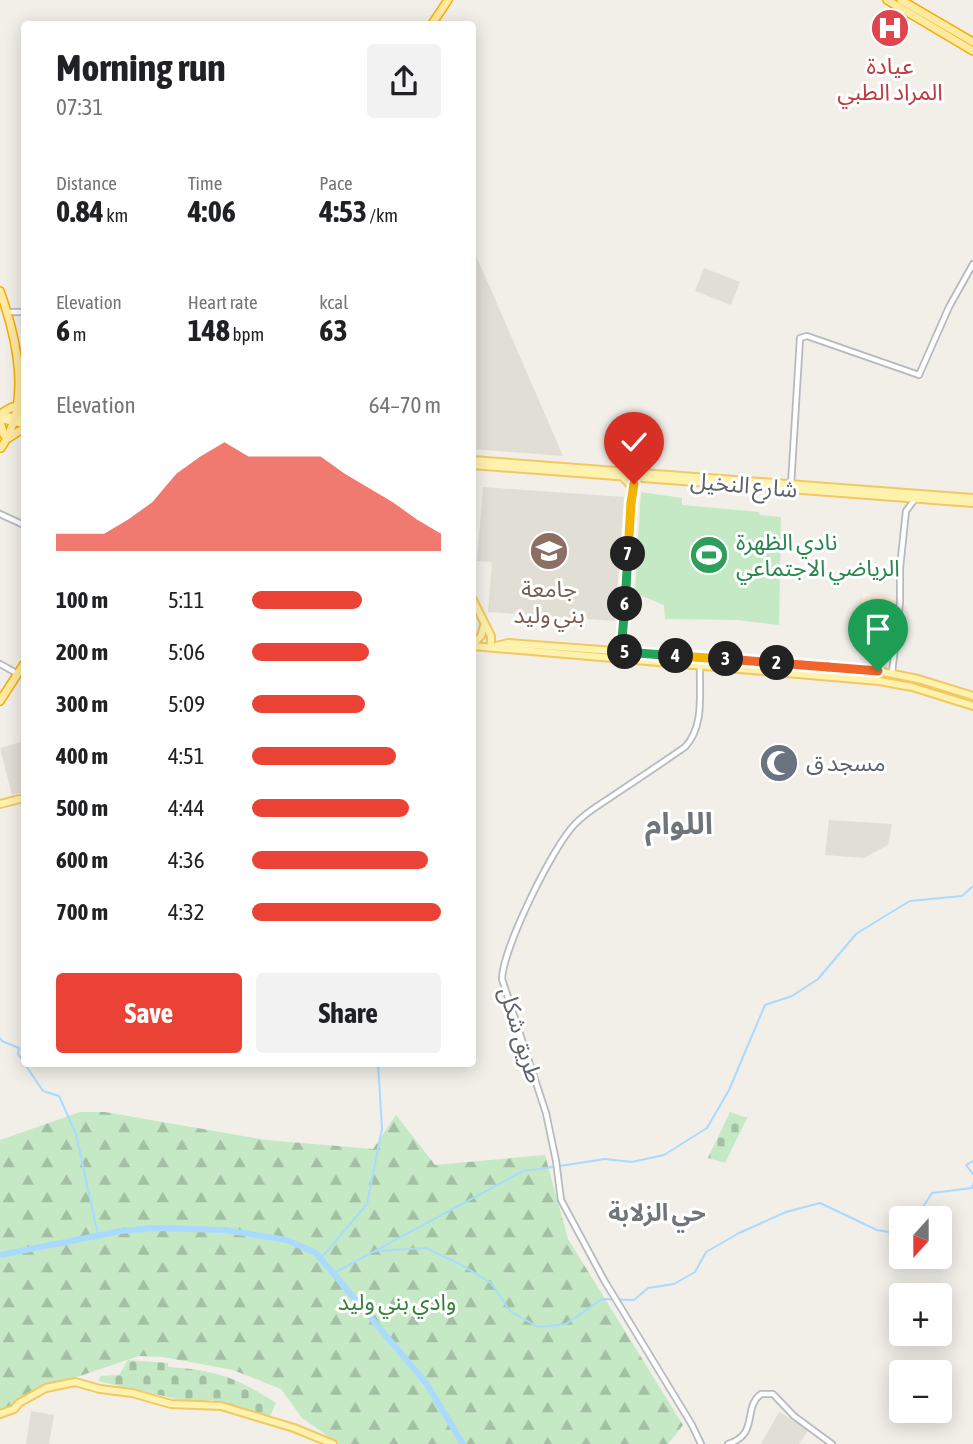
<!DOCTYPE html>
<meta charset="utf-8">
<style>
body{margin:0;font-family:"Asap Condensed","Noto Sans Arabic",sans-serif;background:#f2f2f2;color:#202124;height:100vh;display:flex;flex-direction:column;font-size:26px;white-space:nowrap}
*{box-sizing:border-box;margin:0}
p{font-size:23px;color:#757577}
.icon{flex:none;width:38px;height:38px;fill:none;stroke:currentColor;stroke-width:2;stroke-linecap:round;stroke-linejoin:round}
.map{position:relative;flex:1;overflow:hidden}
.sheet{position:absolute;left:21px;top:21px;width:455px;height:1046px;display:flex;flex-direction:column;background:#fff;border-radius:7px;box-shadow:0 4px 18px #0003}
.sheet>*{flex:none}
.needle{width:46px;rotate:201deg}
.controls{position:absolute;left:889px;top:1206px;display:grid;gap:14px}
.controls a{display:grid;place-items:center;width:63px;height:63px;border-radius:7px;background:#fff;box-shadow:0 4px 18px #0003;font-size:35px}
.pin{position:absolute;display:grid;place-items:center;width:60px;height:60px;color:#fff;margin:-72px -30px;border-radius:50% 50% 50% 0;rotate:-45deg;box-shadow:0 0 7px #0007}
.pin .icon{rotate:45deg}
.km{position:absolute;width:35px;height:35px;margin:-18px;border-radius:50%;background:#222;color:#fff;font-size:19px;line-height:35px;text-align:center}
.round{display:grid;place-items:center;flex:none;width:74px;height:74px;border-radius:7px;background:#f2f2f2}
.summary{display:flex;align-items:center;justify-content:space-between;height:119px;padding:0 35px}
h1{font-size:38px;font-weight:700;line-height:52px}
.metrics{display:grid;grid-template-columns:repeat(3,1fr);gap:10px;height:119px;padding:7px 35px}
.metrics div{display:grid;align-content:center}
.metrics b{font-size:30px;font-weight:700}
.metrics small{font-size:19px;font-weight:400}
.metrics p{font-size:19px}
.chart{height:196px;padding:14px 35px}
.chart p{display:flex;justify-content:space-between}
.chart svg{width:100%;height:126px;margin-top:7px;fill:#ea4335;opacity:.7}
.button{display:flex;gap:14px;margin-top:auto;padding:14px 35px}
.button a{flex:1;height:80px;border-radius:7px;background:#ea4335;color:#fff;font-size:28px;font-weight:700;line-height:80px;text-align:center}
.button a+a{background:#f2f2f2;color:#202124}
ul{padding:0 35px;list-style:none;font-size:23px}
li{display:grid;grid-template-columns:112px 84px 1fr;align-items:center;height:52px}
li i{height:18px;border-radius:9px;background:#ea4335}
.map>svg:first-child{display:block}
.commercial{fill:#fef7e0}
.education{fill:#e1ded6}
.forest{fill:url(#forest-firs)}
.cemetery{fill:url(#cemetery-stones)}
.garden{fill:#c5e8c5}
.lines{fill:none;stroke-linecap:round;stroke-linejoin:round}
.stream{stroke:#aadaff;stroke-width:2}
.river{stroke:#aadaff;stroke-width:6}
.tertiary-casing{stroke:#b5b8bc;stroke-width:8}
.secondary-casing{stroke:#b6babf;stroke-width:8}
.primary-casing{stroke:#f2c960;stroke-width:10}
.trunk-casing{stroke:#f9ab00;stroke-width:10}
.tertiary{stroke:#fff;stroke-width:4.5}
.secondary{stroke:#fff;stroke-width:4.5}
.primary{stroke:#fff2af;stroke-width:6}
.trunk{stroke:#feeaa1;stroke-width:7}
.split-1-casing{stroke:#fff;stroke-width:14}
.split-2-casing{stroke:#fff;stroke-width:14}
.split-3-casing{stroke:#fff;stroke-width:14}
.split-4-casing{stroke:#fff;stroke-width:14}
.split-5-casing{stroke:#fff;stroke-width:14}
.split-6-casing{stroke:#fff;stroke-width:14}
.split-7-casing{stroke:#fff;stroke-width:14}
.split-8-casing{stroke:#fff;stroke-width:14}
.split-9-casing{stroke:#fff;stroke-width:14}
.split-1{stroke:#f0652b;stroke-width:9}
.split-2{stroke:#f0652b;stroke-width:9}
.split-3{stroke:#f0652b;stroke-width:9}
.split-4{stroke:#f5b400;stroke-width:9}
.split-5{stroke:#22a559;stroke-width:9}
.split-6{stroke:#22a559;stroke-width:9}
.split-7{stroke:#22a559;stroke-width:9}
.split-8{stroke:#f5b400;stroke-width:9}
.split-9{stroke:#f5b400;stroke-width:9}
.labels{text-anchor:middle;stroke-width:6;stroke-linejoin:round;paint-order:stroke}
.health-label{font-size:23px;fill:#be3a42;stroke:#fff}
.street-label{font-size:23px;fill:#5f6368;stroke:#fff}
.leisure-label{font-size:23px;fill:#27864d;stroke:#fff;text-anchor:start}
.education-label{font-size:23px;fill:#785e54;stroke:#fff}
.worship-label{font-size:23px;fill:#5b616d;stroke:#fff;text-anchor:start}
.park-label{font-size:23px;fill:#348238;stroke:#fff}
.neighbourhood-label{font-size:24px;font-weight:bold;fill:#70757a;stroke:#fff}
.district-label{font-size:30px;font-weight:bold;fill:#70757a;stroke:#fff}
</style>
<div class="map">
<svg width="973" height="1444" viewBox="0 0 973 1444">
<defs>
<pattern id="forest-firs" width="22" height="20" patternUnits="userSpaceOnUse" patternTransform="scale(1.75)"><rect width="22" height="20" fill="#c5e8c5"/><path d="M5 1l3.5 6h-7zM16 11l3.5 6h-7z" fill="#a3c0a4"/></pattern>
<pattern id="cemetery-stones" width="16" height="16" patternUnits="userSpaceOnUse" patternTransform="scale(1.75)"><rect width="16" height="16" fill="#c5e8c5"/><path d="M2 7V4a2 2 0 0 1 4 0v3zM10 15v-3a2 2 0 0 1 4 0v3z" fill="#a3c0a4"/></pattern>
</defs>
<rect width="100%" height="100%" fill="#f1efe8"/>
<path class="commercial" d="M863 594 895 597 892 643 860 641Z"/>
<path class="education" d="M472 247 492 292 563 456 473 449Z
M704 268 740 282 731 305 695 291Z
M483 487 624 497 615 621 488 612 492 562 477 561Z
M24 741V792L12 795 0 748Z
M829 820 892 824 888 845 864 858 825 855Z
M31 1411 54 1415 49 1444H26Z
M779 1412 809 1429 799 1444H761Z"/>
<path class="forest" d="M80 1112H105L266 1140 373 1149 396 1115 435 1165 545 1155 568 1239 683 1425 668 1444H339L302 1418 281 1389 233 1370 163 1357 139 1356 56 1384 17 1407 0 1410V1140Z"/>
<path class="cemetery" d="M730 1112 747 1118 725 1163 708 1158Z
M128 1360 168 1363V1367C215 1370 236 1377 276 1403L270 1416 212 1400 190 1402 98 1381 101 1376 119 1375Z"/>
<path class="garden" d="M641 492 682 498V505L759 512 760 515 781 517 779 625 737 620 665 619 664 605 635 593Z"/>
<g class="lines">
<path class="stream" d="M0 1038 2 1041 19 1048 18 1054 43 1091 59 1096 76 1134 98 1235
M973 1161 966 1165 973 1174
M560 1166 605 1159 632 1162 664 1155 707 1128 729 1090 765 1005 792 996 818 979 856 934 885 916 910 901 962 896 973 886
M911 1218 921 1210 932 1193 972 1188 973 1184
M375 1251 426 1248 460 1264 491 1283 510 1311 538 1327 566 1324 602 1299 634 1300 648 1288 674 1284 695 1272 706 1252 739 1233 786 1212 820 1203 877 1230 894 1233 901 1226
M321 1258 367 1204 382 1129 378 1064
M334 1273 523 1171 554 1167"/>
<path class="river" d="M0 1255 121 1231 154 1228 224 1230 287 1240 316 1253 426 1383 463 1444"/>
<g class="tertiary-casing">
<path id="tertiary" d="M791 485 800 338 807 336 919 375 949 307 973 264"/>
</g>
<g class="secondary-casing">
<path id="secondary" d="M7 312H24
M0 514 24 525
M621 651 633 475
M0 664 18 674
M700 666C699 692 705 726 685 747 662 763 638 779 614 795 601 804 586 812 575 824 553 846 503 948 502 979L546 1113 556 1161 561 1200 604 1280 692 1425 701 1444
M892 673 900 602V568L906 511 915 499
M728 1444C760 1434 742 1408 761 1394H773L794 1416 832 1444"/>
</g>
<g class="primary-casing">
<path id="primary" d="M0 415 24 419
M0 419 24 424
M472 460 973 498
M472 465 973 503
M622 476 630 485
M472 598 491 636V646
M472 645 481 636 484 626
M472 646 879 681 912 687 973 706
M496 646 508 643 878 671 918 679 973 696
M0 804 24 798
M0 1414 14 1409 19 1403 46 1388 75 1382 100 1389 132 1393 171 1404 221 1406 294 1428 333 1444"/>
</g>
<g class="trunk-casing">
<path id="trunk" d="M887 0 973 51
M901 0 973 42
M432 24 448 0
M0 291C17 339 32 402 1 448
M18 402 24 417
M0 414 12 407
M0 422 4 435
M7 439 24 428
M0 701 24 664"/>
</g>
<use href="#tertiary" class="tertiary"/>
<use href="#secondary" class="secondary"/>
<use href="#primary" class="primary"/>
<use href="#trunk" class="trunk"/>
</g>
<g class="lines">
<g class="split-1-casing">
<path id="split-1" d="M828 667 878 671"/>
</g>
<g class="split-2-casing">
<path id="split-2" d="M777 663 828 667"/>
</g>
<g class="split-3-casing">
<path id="split-3" d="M726 659 777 663"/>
</g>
<g class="split-4-casing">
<path id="split-4" d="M676 656 726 659"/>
</g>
<g class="split-5-casing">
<path id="split-5" d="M625 652 676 656"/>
</g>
<g class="split-6-casing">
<path id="split-6" d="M625 604 621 652H625"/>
</g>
<g class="split-7-casing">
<path id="split-7" d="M625 604 628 554"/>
</g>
<g class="split-8-casing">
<path id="split-8" d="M628 554 631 503"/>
</g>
<g class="split-9-casing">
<path id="split-9" d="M631 503 634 484"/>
</g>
<use href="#split-1" class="split-1"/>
<use href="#split-2" class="split-2"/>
<use href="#split-3" class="split-3"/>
<use href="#split-4" class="split-4"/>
<use href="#split-5" class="split-5"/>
<use href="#split-6" class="split-6"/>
<use href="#split-7" class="split-7"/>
<use href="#split-8" class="split-8"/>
<use href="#split-9" class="split-9"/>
</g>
<defs>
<g id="hospital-disc" transform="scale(2.0125)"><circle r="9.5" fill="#e0444e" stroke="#fff"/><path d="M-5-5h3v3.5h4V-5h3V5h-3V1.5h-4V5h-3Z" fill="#fff"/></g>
<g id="university-disc" transform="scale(2.0125)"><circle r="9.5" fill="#8d6e63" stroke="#fff"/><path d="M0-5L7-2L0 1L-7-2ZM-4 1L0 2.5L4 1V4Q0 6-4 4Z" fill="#fff"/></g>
<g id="stadium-disc" transform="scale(2.0125)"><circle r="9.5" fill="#2e9e5b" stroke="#fff"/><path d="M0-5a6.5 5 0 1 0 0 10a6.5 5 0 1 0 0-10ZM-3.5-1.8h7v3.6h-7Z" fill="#fff"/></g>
<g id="mosque-disc" transform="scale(2.0125)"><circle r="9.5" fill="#6b7280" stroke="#fff"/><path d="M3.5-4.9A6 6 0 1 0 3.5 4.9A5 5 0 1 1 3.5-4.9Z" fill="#fff"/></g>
</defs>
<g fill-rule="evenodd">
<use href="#hospital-disc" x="890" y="28"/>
<use href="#university-disc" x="549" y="551"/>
<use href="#stadium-disc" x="709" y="555"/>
<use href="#mosque-disc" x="779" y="763"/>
</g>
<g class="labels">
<g class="health-label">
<text x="890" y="74">عيادة<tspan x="890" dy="26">المراد الطبي</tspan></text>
</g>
<g class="street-label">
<text transform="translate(744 485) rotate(5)" y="8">شارع النخيل</text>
<text transform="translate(521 1035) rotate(73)" y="8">طريق شكل</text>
</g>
<g class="leisure-label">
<text x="736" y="550">نادي الظهرة<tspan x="736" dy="26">الرياضي الاجتماعي</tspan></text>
</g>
<g class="education-label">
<text x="549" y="597">جامعة<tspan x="549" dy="26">بني وليد</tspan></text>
</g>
<g class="worship-label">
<text x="806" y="771">مسجد ق</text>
</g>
<g class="park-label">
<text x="397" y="1310">وادي بني وليد</text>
</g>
<g class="neighbourhood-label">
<text x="657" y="1221">حي الزلابة</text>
</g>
<g class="district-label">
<text x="679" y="834">اللوام</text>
</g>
</g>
</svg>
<div class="controls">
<a><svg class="needle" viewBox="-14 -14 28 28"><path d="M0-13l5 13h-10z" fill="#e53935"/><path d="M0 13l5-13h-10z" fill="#757577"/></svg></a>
<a>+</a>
<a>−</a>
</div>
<div class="pin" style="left:878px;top:671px;background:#1e9e55"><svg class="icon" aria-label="arrive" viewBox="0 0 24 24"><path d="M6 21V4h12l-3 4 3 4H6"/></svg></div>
<div class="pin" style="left:634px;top:484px;background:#d93025"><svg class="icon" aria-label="check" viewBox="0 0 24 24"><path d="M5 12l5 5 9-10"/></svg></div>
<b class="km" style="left:777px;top:663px">2</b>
<b class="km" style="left:726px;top:659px">3</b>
<b class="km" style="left:676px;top:656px">4</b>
<b class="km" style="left:625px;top:652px">5</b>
<b class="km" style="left:625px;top:604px">6</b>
<b class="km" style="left:628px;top:554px">7</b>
<section class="sheet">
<div class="summary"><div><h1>Morning run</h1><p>07:31</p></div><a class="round"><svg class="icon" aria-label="share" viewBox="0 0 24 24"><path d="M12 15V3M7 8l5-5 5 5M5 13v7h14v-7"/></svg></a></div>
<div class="metrics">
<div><p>Distance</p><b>0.84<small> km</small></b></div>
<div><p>Time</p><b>4:06</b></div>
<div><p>Pace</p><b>4:53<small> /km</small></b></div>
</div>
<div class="metrics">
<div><p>Elevation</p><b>6<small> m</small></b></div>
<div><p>Heart rate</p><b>148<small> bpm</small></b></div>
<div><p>kcal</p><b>63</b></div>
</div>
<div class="chart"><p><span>Elevation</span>64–70 m</p>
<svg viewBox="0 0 160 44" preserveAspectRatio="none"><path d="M0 44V38L10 38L20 38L30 33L40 27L50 17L60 11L70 6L80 11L90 11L100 11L110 11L120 17L130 22L140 27L150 33L160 38V44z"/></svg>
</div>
<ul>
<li><b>100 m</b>5:11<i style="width:58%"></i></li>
<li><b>200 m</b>5:06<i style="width:62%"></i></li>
<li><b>300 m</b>5:09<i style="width:60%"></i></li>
<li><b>400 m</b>4:51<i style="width:76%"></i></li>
<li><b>500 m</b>4:44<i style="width:83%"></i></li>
<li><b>600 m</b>4:36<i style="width:93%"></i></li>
<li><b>700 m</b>4:32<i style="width:100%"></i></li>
</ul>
<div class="button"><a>Save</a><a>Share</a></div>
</section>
</div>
